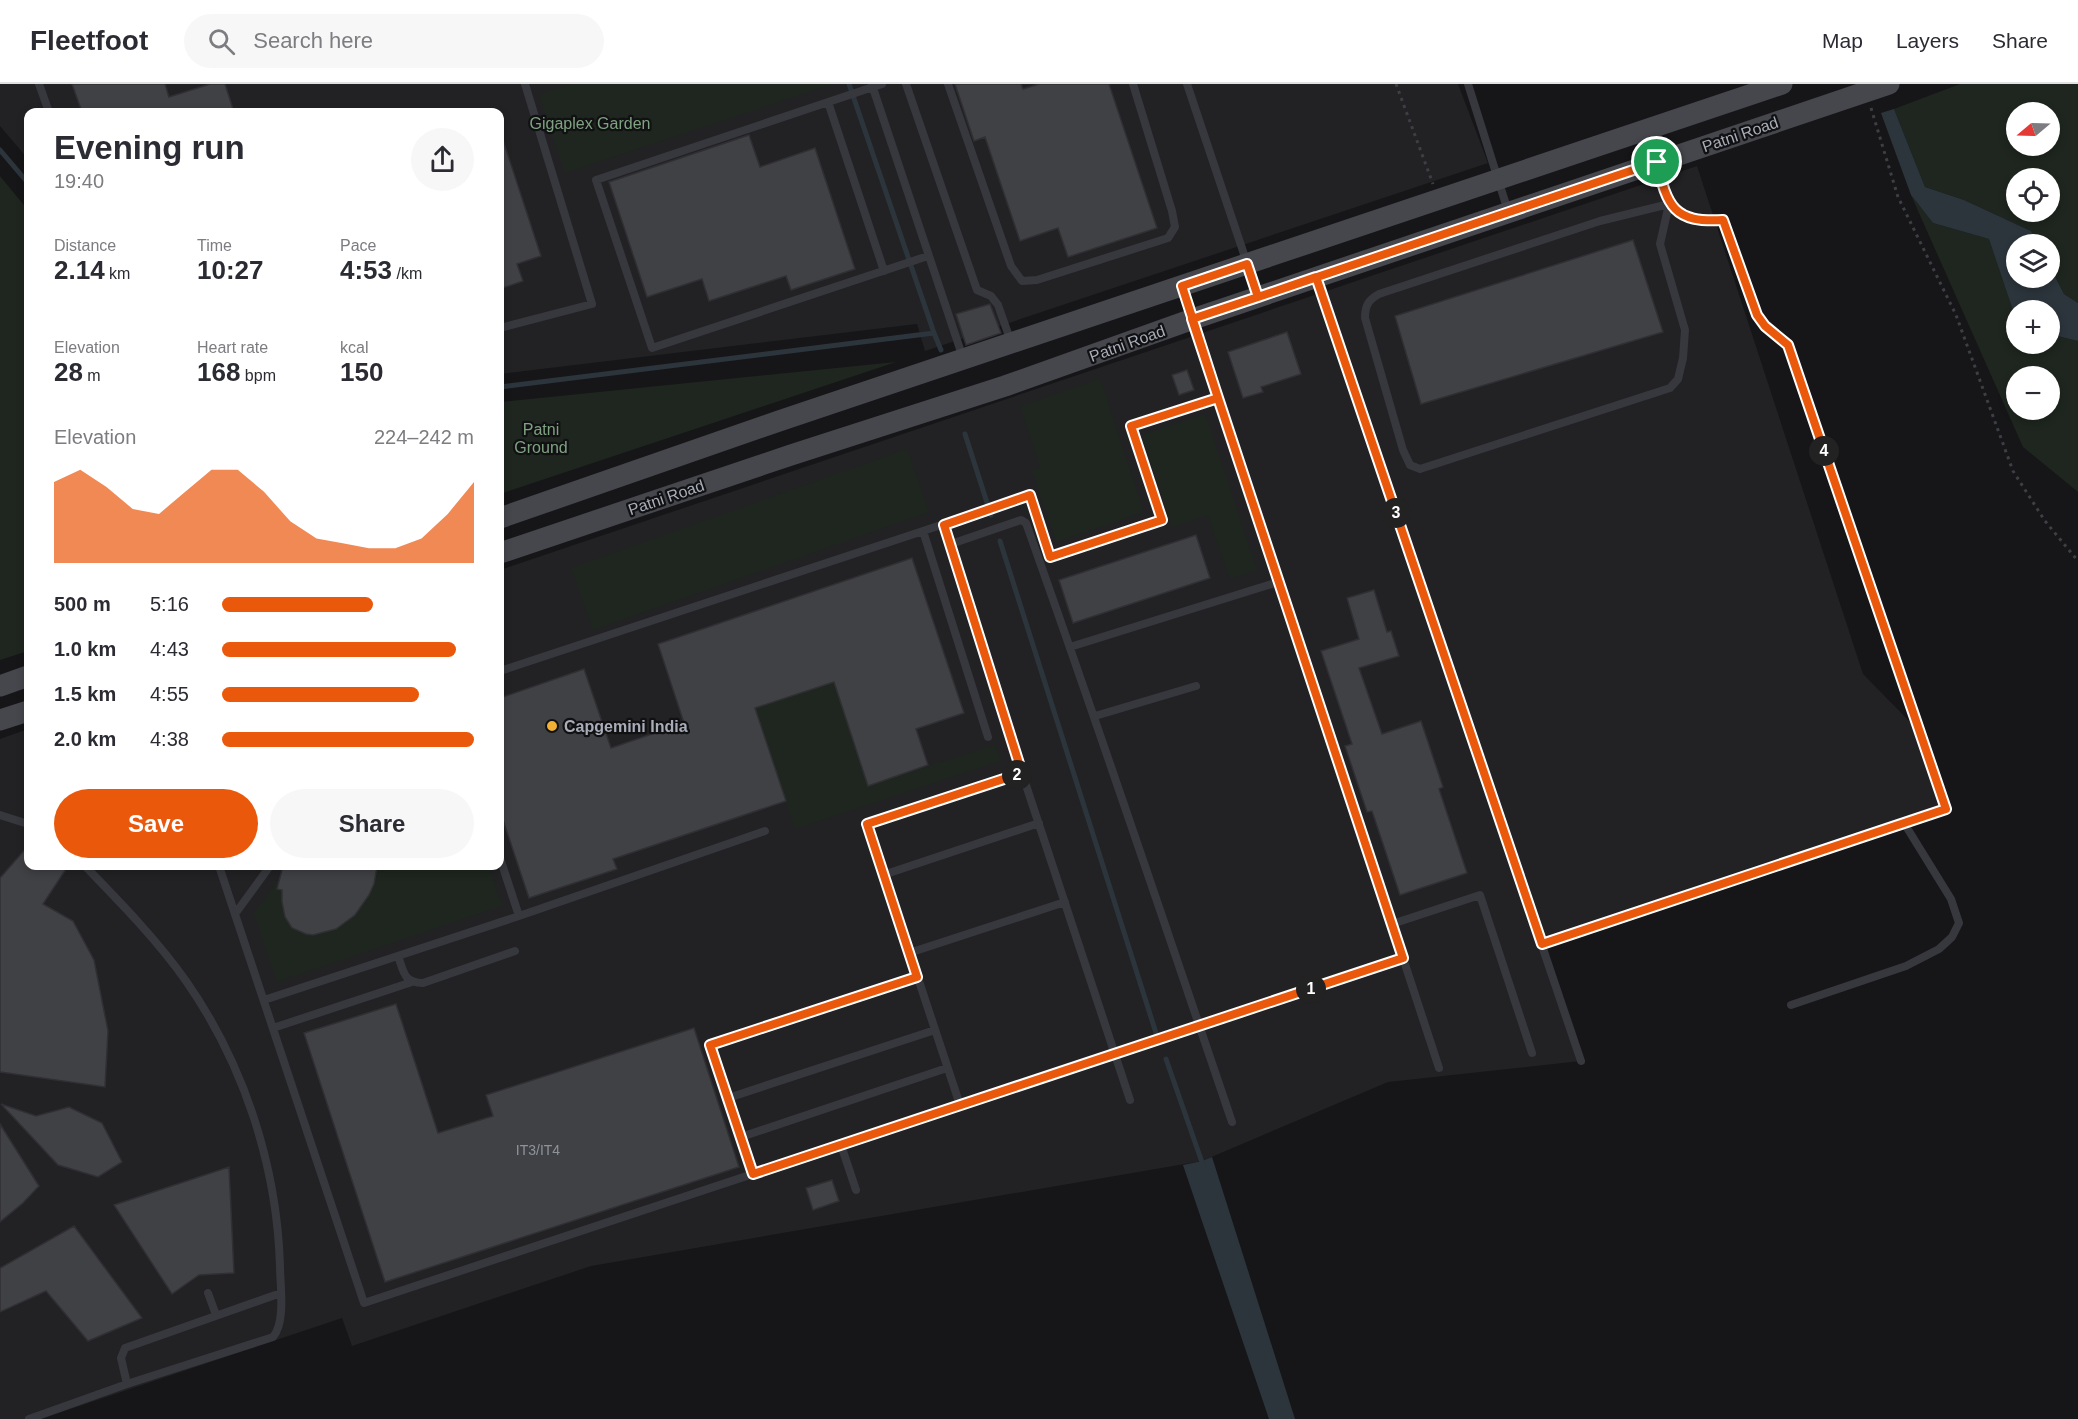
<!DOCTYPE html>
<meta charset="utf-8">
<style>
body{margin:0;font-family:Arial,sans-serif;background:#f7f7f7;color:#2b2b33;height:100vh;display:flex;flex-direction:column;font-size:22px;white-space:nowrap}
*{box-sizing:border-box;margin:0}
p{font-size:20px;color:#7c7c81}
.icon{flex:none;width:33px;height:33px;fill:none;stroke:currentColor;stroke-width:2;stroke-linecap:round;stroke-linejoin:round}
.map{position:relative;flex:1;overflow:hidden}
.panel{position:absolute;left:24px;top:24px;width:480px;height:762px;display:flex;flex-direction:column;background:#fff;border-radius:12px;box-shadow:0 3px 9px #0003}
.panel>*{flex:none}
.needle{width:39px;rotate:251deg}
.buttons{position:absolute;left:2006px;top:18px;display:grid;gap:12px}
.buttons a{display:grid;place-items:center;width:54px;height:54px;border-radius:50%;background:#fff;box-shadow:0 3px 9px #0003;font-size:30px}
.pin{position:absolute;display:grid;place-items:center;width:51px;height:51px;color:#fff;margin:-26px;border:3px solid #fff;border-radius:50%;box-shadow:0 2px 6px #0007}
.km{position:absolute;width:30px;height:30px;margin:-15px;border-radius:50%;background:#222;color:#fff;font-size:16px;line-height:30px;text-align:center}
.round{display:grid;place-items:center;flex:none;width:63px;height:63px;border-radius:32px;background:#f7f7f7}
.head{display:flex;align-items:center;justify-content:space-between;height:102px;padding:0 30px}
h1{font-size:33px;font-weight:800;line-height:45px}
.figures{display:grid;grid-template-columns:repeat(3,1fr);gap:9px;height:102px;padding:6px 30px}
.figures div{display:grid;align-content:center}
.figures b{font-size:26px;font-weight:800}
.figures small{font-size:16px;font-weight:400}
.figures p{font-size:16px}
.chart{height:168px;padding:12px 30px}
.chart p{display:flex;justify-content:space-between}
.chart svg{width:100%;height:108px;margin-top:6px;fill:#ea580c;opacity:.7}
.cta{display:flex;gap:12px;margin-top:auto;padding:12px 30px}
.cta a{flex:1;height:69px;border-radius:36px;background:#ea580c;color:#fff;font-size:24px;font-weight:800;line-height:69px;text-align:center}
.cta a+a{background:#f7f7f7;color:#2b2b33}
ul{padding:0 30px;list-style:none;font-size:20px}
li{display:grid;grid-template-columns:96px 72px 1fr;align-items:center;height:45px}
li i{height:15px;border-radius:8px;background:#ea580c}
header{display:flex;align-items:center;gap:36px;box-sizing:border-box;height:84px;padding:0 30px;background:#fff;border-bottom:2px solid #e1e1e2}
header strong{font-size:28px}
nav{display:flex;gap:33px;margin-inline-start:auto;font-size:21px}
.search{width:420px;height:54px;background:#f7f7f7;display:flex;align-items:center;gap:15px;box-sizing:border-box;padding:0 21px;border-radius:33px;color:#7c7c81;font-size:22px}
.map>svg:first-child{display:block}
.built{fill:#222225}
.green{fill:#1e261f;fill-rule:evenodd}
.water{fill:#2c353c}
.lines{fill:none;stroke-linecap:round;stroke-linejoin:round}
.stream{stroke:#2c353c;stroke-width:5}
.building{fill:#404145;stroke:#303034;stroke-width:1.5}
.path{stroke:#3d3f44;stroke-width:3;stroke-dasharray:3 4.5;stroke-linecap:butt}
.lane{stroke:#37383d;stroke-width:8}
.secondary{stroke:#45474d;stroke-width:21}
.route-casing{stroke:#fff;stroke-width:12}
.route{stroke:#ea580c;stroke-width:8}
.poi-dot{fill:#f2b134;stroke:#111113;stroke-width:2}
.labels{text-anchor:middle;stroke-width:4.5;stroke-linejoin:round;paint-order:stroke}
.number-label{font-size:14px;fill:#8e929b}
.park-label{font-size:16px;fill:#7fa381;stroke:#111113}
.street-label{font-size:16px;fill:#a8adb8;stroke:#111113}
.poi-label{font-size:16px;font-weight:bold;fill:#a8adb8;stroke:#111113;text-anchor:start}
</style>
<header>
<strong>Fleetfoot</strong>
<div class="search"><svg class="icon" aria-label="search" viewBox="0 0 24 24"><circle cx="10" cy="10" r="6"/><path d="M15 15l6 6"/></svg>Search here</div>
<nav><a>Map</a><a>Layers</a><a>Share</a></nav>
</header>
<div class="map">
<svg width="2078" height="1335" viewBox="0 0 2078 1335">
<rect width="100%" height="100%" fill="#161618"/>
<path class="built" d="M0 0H1458L1488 79 925 267 917 240 500 290V28H28V75L0 42Z
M1697 82 1863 590 1914 642 1946 725 1542 860 1581 977 1388 998 1202 1077 591 1182 352 1262 342 1234 41 1335H0V655L28 645V782H500V486Z"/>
<path class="green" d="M572 0H833L565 89 539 11Z
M1960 0H2078V219L2064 210 2049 181V160H2038L2031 147 1964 116 1925 103 1894 25ZM2016 28H2049V62H2016ZM2016 94H2049V128H2016Z
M0 92 28 126V567L0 576Z
M1911 111 1933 139 1989 155 2016 230V260H2049V250L2078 257V408L2023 363ZM2016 292H2049V326H2016Z
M896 278 500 410V318Z
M1100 295 1144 428 1056 458 1032 386 1040 383 1020 322Z
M1205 330 1257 486 1230 495 1208 431 1172 443 1142 351Z
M907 365 929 428 593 546 571 484Z
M834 598 869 701 995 661 1001 677 795 745 755 624Z
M289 782H489L502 822 277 898 254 829Z"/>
<path class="water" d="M1894 25 1925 103 1964 116 2031 147 2038 160H2016V194H2049V181L2064 210 2078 219V257L2049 250V226H2016V230L2014 229 1989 155 1933 139 1911 111 1881 29Z
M1212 1073 1295 1335H1269L1183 1081 1202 1077Z"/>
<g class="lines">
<path class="stream" d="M849 0 934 249 941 266
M0 66 28 99
M500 303 934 249
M965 350 991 431
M1000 457 1156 949
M1166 975 1204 1084"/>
</g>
<path class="building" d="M72 0H165L169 13 210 0H225L234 28H82Z
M955 0H1021L1023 5 1039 0H1109L1157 144 1068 173 1058 144 1020 157 985 53 974 57Z
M749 51 760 83 815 64 855 185 791 206 786 192 709 217 702 195 647 213 609 98Z
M500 53H502L541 172 517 180 523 197 500 205Z
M1633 156 1663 248 1421 320 1395 232Z
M990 220 1001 249 966 261 956 230Z
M1287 248 1301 290 1261 303 1263 308 1243 314 1228 268Z
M1187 286 1194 306 1179 311 1172 291Z
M1196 451 1210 494 1073 539 1059 496Z
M912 474 964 629 916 645 928 681 868 702 834 598 755 624 786 717 613 775 617 785 529 814 500 727V614L584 585 611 664 684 639 658 560Z
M1374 506 1387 548 1391 547 1399 572 1359 584 1382 650 1421 637 1443 703 1439 705 1467 789 1400 811 1372 727 1367 728 1345 662 1352 660 1321 567 1359 555 1347 514Z
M28 762V782H68L43 820 73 837 94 876 108 947 105 1003 0 988V794Z
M283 782H377L374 800 369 811 355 831 336 845 313 851 306 850 292 844 285 833 282 818V806L277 805Z
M396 920 438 1049 493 1032 486 1011 694 944 739 1083 385 1198 304 949Z
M1 1020 36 1032 69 1023 102 1039 122 1078 98 1093 58 1081Z
M0 1040 39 1102 23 1119 0 1138Z
M229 1083 234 1189 199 1191 172 1210 114 1121Z
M832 1096 839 1117 813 1126 806 1104Z
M74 1142 142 1234 88 1257 46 1207 0 1228V1184Z"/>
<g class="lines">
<path class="path" d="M1396 0 1433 100
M1871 24 1898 113 1956 231 2013 387 2045 437 2078 477"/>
<path class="lane" d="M39 0 49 28
M882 0 596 96 652 264 928 172
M906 0 977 206 991 212 998 221 1011 258
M948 0 1011 182 1022 197 1037 196 1168 154 1175 143 1172 127 1133 0
M1187 0 1258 212
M1468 0 1508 127
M872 1 963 274
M828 18 884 187
M1669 120 1660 160 1685 246 1683 274 1678 295 1670 304 1420 385 1410 381 1403 366 1365 234C1365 222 1368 216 1379 210L1600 137Z
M1316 194 1581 977
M500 244 592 220 525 0
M943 440 951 460
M923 447 1030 411 1050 473 1162 436 1131 342 1218 314 1182 203
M1070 563 1278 498
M500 587 923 447 988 653
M1095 632 1196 602
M1022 689 951 460 1021 436 1026 439C1097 638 1164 838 1232 1038
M0 731 28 740
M500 774 519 832 765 747
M219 782 364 1219 1403 874 1218 314
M883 791 1039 739
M235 830 270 782
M1392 840 1480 811 1532 969
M1542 860 1946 725 1788 261 1765 242 1757 231 1723 136C1716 136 1707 138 1700 137 1659 129 1657 81 1648 48
M909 869 1065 818
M398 872C404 888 403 898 423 899L515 867
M1403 874 1439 984
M264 916 519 832
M1791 921 1906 882 1939 865 1952 853 1959 839 1951 815 1904 739
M273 944 412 898
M728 1014 935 946
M960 1021 867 740 1022 689 1130 1016
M741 1053 947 984
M841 1061 856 1106
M753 1090 710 961 917 893
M208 1209 216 1231
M127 1300 121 1274 125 1264 281 1209
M29 1335 127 1300 273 1253C286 1238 280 1201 280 1182 277 1082 244 980 186 897 158 857 119 817 85 782"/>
<path class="secondary" d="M500 434 779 337 1782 0
M500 469 791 371 1005 302 1193 235 1889 0
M0 602 28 592
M0 636 28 627"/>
</g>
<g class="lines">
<g class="route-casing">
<path id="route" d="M1657 78 1258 213 1192 235 1218 314 1403 874 753 1090 710 961 917 893 867 740 1022 689 944 441 1030 411 1050 473 1162 436 1131 342 1218 314 1182 202 1247 180 1258 213 1316 193 1542 860 1946 725 1788 261 1765 242 1757 231 1723 136C1674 139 1667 123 1657 78"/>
</g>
<use href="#route" class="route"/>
</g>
<circle class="poi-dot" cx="552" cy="642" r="6"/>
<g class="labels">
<g class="number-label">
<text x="538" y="1071">IT3/IT4</text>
</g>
<g class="park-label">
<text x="590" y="45">Gigaplex Garden</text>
<text x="541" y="351">Patni<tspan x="541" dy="18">Ground</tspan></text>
</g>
<g class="street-label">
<text transform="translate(1740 50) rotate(-19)" y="6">Patni Road</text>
<text transform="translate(1127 259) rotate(-20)" y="6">Patni Road</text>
<text transform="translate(666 413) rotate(-19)" y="6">Patni Road</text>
</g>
<g class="poi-label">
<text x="564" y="648">Capgemini India</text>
</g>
</g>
</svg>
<div class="buttons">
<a><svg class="needle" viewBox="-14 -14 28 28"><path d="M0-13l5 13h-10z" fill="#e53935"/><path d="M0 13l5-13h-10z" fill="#7c7c81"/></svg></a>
<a><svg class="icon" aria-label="locate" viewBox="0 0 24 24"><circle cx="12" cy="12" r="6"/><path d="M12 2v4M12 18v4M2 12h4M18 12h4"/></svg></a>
<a><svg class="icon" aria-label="layers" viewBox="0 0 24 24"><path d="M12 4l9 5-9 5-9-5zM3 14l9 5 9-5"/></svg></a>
<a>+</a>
<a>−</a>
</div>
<div class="pin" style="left:1657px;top:78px;background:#1e9e55"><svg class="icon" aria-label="arrive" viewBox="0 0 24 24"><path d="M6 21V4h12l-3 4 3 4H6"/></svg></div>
<b class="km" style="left:1311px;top:905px">1</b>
<b class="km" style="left:1017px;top:691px">2</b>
<b class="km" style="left:1396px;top:429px">3</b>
<b class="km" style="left:1824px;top:367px">4</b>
<section class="panel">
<div class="head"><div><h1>Evening run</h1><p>19:40</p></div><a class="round"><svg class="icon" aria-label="share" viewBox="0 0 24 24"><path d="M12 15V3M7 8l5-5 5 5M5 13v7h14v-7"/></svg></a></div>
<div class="figures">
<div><p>Distance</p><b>2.14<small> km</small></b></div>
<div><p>Time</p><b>10:27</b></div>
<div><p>Pace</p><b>4:53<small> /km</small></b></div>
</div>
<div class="figures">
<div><p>Elevation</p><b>28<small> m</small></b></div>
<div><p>Heart rate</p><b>168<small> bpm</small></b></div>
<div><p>kcal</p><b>150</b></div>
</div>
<div class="chart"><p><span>Elevation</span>224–242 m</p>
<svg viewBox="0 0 160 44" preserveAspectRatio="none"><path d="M0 44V11L10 6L20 13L30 22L40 24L50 15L60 6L70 6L80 15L90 27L100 34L110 36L120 38L130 38L140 34L150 24L160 11V44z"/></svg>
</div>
<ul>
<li><b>500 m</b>5:16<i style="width:60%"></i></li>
<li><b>1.0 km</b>4:43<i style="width:93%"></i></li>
<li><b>1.5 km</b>4:55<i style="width:78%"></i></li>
<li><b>2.0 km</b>4:38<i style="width:100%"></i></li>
</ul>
<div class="cta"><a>Save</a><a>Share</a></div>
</section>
</div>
